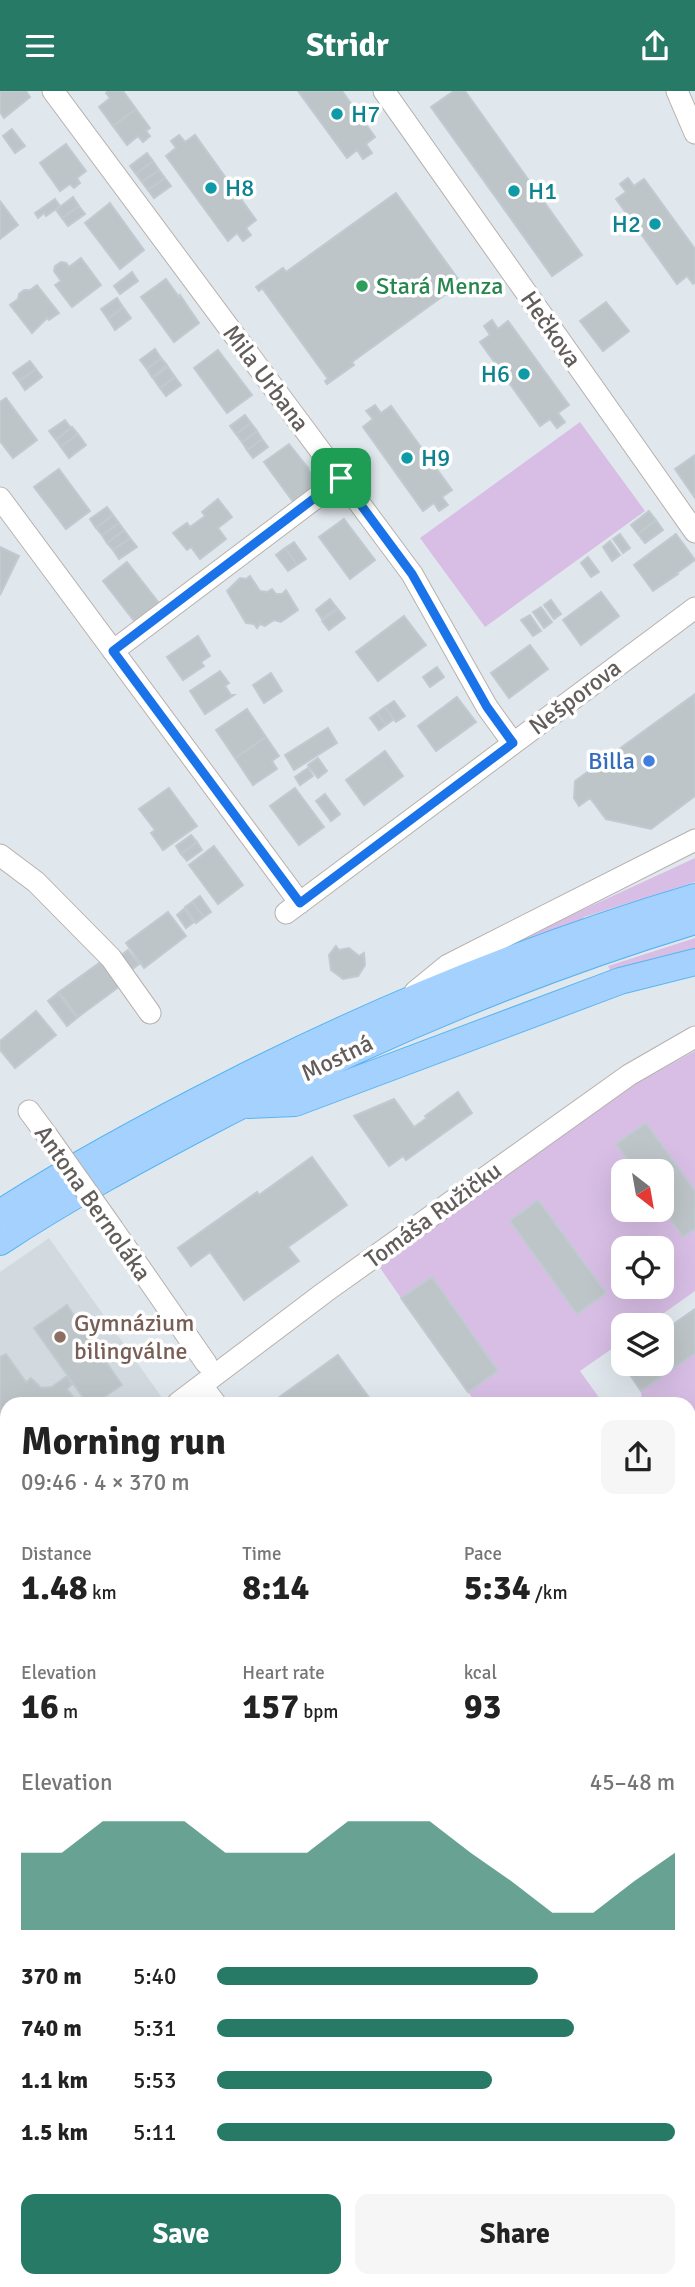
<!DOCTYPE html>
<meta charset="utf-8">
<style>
body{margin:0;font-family:Signika,sans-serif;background:#f6f6f6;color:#222;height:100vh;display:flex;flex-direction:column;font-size:26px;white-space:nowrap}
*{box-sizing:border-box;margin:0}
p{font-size:23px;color:#767676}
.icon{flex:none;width:38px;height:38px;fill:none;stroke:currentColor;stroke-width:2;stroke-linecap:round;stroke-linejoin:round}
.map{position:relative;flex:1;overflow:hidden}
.details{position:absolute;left:0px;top:1306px;width:696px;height:891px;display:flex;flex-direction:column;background:#fff;border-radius:21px 21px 0 0;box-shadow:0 7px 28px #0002}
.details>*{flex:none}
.needle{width:46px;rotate:149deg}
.fabs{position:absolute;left:611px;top:1068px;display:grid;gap:14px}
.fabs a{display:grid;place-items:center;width:63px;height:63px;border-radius:14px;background:#fff;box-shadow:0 7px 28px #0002;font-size:35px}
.pin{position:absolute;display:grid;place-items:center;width:60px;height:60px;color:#fff;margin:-30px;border-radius:14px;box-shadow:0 4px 10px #0006}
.round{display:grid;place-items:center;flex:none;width:74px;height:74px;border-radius:14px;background:#f6f6f6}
.summary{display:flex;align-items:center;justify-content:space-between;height:119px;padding:0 21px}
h1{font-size:38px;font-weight:800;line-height:52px}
.figures{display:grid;grid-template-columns:repeat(3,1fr);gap:10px;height:119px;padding:7px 21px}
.figures div{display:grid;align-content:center}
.figures b{font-size:35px;font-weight:800}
.figures small{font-size:19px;font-weight:400}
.figures p{font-size:19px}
.chart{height:196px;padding:14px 21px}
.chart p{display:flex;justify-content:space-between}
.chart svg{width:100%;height:126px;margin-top:7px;fill:#277b66;opacity:.7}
.primary-button{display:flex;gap:14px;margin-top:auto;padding:14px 21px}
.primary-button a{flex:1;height:80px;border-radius:14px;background:#277b66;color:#fff;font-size:28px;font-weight:800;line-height:80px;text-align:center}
.primary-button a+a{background:#f6f6f6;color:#222}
ul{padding:0 21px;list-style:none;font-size:23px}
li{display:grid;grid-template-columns:112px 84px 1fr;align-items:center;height:52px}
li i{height:18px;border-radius:9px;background:#277b66}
header{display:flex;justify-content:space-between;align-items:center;height:91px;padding:0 21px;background:#277b66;color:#fff;font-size:32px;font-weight:800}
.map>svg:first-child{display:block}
.education{fill:#d2dadf}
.green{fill:#d8bee5;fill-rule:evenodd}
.building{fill:#bec5c8;stroke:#c0cbd1;stroke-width:2}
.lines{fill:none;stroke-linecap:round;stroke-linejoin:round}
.minor-casing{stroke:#b7b1af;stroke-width:23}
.major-casing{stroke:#57b5f0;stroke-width:28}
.minor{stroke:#fff;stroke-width:21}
.major{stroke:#a5d1fe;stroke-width:26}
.minor-bridge-casing{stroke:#b7b1af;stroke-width:23;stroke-linecap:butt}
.minor-bridge{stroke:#fff;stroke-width:21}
.route-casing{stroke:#fff;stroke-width:14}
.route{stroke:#1a73e8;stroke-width:9}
.culture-dot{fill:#0f9aa8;stroke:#fff;stroke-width:2.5}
.leisure-dot{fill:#2e9e5b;stroke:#fff;stroke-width:2.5}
.shop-dot{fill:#3f7fe0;stroke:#fff;stroke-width:2.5}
.education-dot{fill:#8d6e63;stroke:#fff;stroke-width:2.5}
.labels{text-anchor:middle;stroke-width:7;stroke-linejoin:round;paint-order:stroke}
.culture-label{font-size:24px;fill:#0d838f;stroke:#fff;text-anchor:start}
.leisure-label{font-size:24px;fill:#27864d;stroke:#fff;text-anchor:start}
.street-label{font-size:24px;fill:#625c5a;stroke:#fff}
.shop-label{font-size:24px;fill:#366cbe;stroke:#fff;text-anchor:end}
.education-label{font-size:24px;fill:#785e54;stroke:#fff;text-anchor:start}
</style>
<header><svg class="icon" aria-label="menu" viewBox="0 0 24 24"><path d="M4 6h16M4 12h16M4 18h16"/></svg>Stridr<svg class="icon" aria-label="share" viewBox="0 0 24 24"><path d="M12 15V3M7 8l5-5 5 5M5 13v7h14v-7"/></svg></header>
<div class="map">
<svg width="695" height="2196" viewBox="0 0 695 2196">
<rect width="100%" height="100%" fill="#e1e8ed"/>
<path class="education" d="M49 1147 165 1311 7 1312V1423L0 1428V1181Z"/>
<path class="green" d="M580 331 645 420 485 536 420 447Z
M695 767V791L584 826 583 828 516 853 515 850Z
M695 847V860L610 879 608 875Z
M695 960V1100L646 1033 617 1053 636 1080H623V1118H662V1116L683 1146 695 1138V1200L647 1234H623V1250L580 1280 603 1312H476L468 1301 498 1280 432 1186 401 1207 378 1174 624 999ZM539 1110 605 1202 577 1222 510 1131ZM623 1157H662V1195H623Z
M695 1262V1401H690V1312H642L641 1300Z
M695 1483V1600L690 1604V1489Z
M7 1488V1540L0 1530V1493Z
M695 1687V1804L690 1808V1691Z
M273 2189H407L403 2196H263Z"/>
<path class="building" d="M0 0H26L30 6 4 27 0 21Z
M108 0H123L136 18 113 35 99 16 110 7 106 2Z
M298 0H342L375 46 366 53 372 62 363 68 357 59 347 67Z
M454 0H465L582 164 552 185 431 16Z
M136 18 150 37 146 40 150 45 143 51 138 45 127 54 113 35Z
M12 38 25 55 15 62 3 45Z
M179 44 185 51 195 44 256 129 246 137 251 144 243 150 237 142 228 150 166 65 176 57 171 50Z
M66 53 86 80 77 87 80 92 74 97 70 93 60 100 40 72Z
M147 62 153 70 136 83 130 75Z
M153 70 159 79 142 91 136 83Z
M159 79 165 87 148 99 142 91Z
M165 87 171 95 154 107 148 99Z
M628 87 634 95 644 88 695 158V192L693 193 687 185 677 193 616 108 626 101 620 93Z
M396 102 461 192 352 271 354 274 327 293 325 290 328 288 262 197 259 200 256 196 283 177 286 181Z
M73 106 79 115 62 127 56 119Z
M55 108 60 115 46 125 44 122 38 127 35 122Z
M0 110 18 134 0 148Z
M110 112 144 159 120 178 85 132Z
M79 115 85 123 68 135 62 127Z
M81 167 101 194 72 216 55 194 61 190 54 180 55 175 61 171 66 172 69 176Z
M132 181 138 190 120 203 114 195Z
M166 188 179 206 180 204 199 232 174 251 141 206Z
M37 194 59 222 49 229 47 227 32 242 10 214 18 208 19 203 24 199H30Z
M117 207 123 216 108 228 101 218Z
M606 211 629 240 603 260 580 230Z
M123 216 131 227 115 239 108 228Z
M492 229 498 238 508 230 569 314 558 322 565 331 557 337 550 328 540 335 480 251 490 244 484 235Z
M155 258 161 267 147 278 140 269Z
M218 259 252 304 227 322 194 277Z
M161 267 167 274 152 286 147 278Z
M30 270 36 278 19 290 13 282Z
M168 276 175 286 160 297 153 287Z
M36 278 42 286 25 299 19 290Z
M175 286 181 294 166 305 160 297Z
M6 307 37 349 13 367 0 350V311Z
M375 314 381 322 391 315 452 399 442 406 448 414 439 420 434 412 423 420 363 336 373 328 366 320Z
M245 324 251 332 236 343 230 335Z
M65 329 71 337 56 349 49 340Z
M251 332 257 340 242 351 236 343Z
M72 336 78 343 61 356 56 349Z
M257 340 262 348 247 359 242 351Z
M78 343 86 354 69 367 61 356Z
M262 348 268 356 253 367 247 359Z
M289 353 308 377H307L319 394 294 412 264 371Z
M695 364V407L675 378Z
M59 378 90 420 66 438 34 396Z
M218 408 232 426 218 437 226 448 200 468 191 456 187 459 173 442 187 432 190 436 205 425 202 421Z
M107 416 113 424 96 437 90 428Z
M649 420 656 429 638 443 631 434Z
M113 424 119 432 102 444 96 437Z
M344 428 375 469 350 488 319 446Z
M656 429 663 439 645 452 638 443Z
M119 432 124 439 107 452 102 444Z
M124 439 130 447 113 459 107 452Z
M620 443 630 457 623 462 613 448Z
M676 443 695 469 677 482 678 483 653 500 634 474Z
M130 447 137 456 119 468 113 459Z
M610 450 620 464 612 470 603 456Z
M294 451 306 468 297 474 285 457Z
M0 456 19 465 0 504Z
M285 457 297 474 288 480 276 464Z
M588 466 599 481 591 486 581 472Z
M127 471 159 512 135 531 103 490Z
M250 485 260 500 267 501 272 498 276 503H282L286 499 298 519 281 531 274 529 265 535 260 533 257 537 254 533 246 532 227 500 240 487 246 488Z
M601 501 619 525 581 554 563 529Z
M330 508 337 517 322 528 316 519Z
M551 509 561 523 554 528 544 514Z
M541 516 552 531 544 537 533 521Z
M338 518 345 527 329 539 322 530Z
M530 524 541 540 533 545 521 529Z
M404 525 426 554 378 590 356 561Z
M198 545 210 565 201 571 204 575 183 589 167 566Z
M530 554 548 578 509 607 491 582Z
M437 576 444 586 430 596 423 586Z
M220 580 229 592 225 595 231 604H234L205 623 190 600Z
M271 582 282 600 264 612 253 594Z
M695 603V705L651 738 606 728 590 707 579 715 574 707 575 690Z
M457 606 476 631 436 660 418 635Z
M394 610 405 625 396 631 385 616Z
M385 616 394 628 386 634 377 622Z
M247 618 266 646 235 667 216 639Z
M377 622 386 634 379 639 370 627Z
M328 637 337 652 294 679 285 664Z
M266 646 279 665 272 670 277 678 253 694 235 667Z
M385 660 403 685 364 714 346 689Z
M318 667 327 680 318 687 308 674Z
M308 677 313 685 300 694 295 686Z
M169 697 197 735 163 759 151 742 155 739 139 718Z
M295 697 324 736 299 754 270 715Z
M325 703 340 723 331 730 316 710Z
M191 744 197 751 181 763 176 755Z
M197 751 202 759 187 770 181 763Z
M214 755 243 794 218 813 189 774Z
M200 805 211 821 204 826 192 811Z
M192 811 204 826 196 832 185 816Z
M184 818 194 831 186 837 177 824Z
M168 821 186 845 144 877 126 852Z
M336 855 339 859 349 857 359 865 364 862 365 874 358 885 343 888 331 879 329 864Z
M128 859 139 873 130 880 119 866Z
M102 870 120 895 78 926 59 901Z
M58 902 77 927 67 935 48 910Z
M36 920 56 944 15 977 0 959V950Z
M458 1001 472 1022 406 1069 403 1065 389 1075 354 1025 394 1008 414 1036 427 1027 425 1025Z
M646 1032 695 1100V1138L683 1146 662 1116V1080H636L616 1053Z
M312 1066 347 1114 288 1156 299 1170 244 1209 210 1161 191 1175 178 1157 257 1101 259 1104Z
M538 1109 606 1202 577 1223 510 1130Z
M432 1186 498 1280 468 1301 401 1207Z
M67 1214 122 1294 95 1312H87L34 1237Z
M695 1218V1262L641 1300 620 1269 623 1267V1272H662V1241Z
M6 1263 26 1291 31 1287 41 1297 52 1296 67 1285 72 1293 67 1298 76 1310 73 1312H7V1384L0 1389V1266Z
M338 1264 373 1312H273L274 1310Z
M0 1582 7 1592V1626L0 1630Z
M695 1616V1662L690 1666V1620Z
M7 1700V1745L0 1750V1705Z
M695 1817V1851L690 1843V1820Z
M695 2119V2157L690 2161V2123Z
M0 2135 7 2146V2162L0 2167Z
M7 2189H57L61 2196H0V2193Z
M174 2189H180L185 2196H164Z
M407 2189H470L461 2196H403L401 2193Z
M595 2189H649L640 2196H586Z"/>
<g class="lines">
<g class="minor-casing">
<path id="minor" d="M53 0 412 483 487 616 513 652
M384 0 695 441
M677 0 695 42
M0 407 300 812
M113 560 341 388
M0 764 36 791 111 867 150 922
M286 822 695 517
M415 901 448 874 695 749
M29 1020 46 1043
M113 1138 206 1272
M202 1295 215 1312
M178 1312 325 1201 629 984 695 946
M0 1436 7 1431
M690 1941 695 1945
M690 2009 695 2020
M690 2087 695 2082
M535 2196 545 2189"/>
</g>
<g class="major-casing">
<path id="major" d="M249 1014 295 1012 620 890 695 871
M0 1122C74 1074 153 1032 232 992 382 916 534 854 695 806
M0 1151C68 1106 139 1068 211 1030 368 949 526 881 695 830"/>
</g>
<use href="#minor" class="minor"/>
<use href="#major" class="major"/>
<g class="minor-bridge-casing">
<path id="minor-bridge" d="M46 1043 113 1138"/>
</g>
<use href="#minor-bridge" class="minor-bridge"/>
</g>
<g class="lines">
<g class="route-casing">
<path id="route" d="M341 387 412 483 487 616 513 652 300 812 113 560Z"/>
</g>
<use href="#route" class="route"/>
</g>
<g class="culture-dot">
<circle cx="337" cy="23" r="7"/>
<circle cx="211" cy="97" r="7"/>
<circle cx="514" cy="100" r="7"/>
<circle cx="655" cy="133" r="7"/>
<circle cx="524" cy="283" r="7"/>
<circle cx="407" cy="367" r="7"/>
</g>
<circle class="leisure-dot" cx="362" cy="195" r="7"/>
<circle class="shop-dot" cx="649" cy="670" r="7"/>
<circle class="education-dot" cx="60" cy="1246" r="7"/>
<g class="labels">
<g class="culture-label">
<text x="351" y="31">H7</text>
<text x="225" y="105">H8</text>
<text x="528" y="108">H1</text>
<text x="641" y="141" text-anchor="end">H2</text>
<text x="510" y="291" text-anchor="end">H6</text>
<text x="421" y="375">H9</text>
</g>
<g class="leisure-label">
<text x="376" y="203">Stará Menza</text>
</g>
<g class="street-label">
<text transform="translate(551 238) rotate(55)" y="8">Hečkova</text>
<text transform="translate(266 287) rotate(53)" y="8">Mila Urbana</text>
<text transform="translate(575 606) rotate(-37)" y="8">Nešporova</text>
<text transform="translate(337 967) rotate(-26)" y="8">Mostná</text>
<text transform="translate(93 1112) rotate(55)" y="8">Antona Bernoláka</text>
<text transform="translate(433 1124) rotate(-36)" y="8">Tomáša Ružičku</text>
</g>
<g class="shop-label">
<text x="635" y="678">Billa</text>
</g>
<g class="education-label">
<text x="74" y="1240">Gymnázium<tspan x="74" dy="28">bilingválne</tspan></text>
</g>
</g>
</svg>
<div class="fabs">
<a><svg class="needle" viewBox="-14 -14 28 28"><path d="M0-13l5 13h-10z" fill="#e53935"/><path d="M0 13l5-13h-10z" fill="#767676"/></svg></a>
<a><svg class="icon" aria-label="locate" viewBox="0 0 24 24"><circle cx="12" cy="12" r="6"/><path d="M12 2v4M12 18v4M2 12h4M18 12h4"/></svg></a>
<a><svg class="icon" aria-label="layers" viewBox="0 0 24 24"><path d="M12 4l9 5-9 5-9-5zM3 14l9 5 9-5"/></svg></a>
</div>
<div class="pin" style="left:341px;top:387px;background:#1e9e55"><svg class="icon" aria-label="arrive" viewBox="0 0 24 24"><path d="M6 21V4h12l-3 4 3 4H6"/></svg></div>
<section class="details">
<div class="summary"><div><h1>Morning run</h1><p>09:46 · 4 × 370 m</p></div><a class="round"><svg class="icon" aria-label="share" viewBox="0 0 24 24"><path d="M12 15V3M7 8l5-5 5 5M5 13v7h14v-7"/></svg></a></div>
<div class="figures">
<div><p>Distance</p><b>1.48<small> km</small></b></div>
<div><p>Time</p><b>8:14</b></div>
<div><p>Pace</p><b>5:34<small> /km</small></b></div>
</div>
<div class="figures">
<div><p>Elevation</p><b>16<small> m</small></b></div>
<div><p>Heart rate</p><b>157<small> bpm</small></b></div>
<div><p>kcal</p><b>93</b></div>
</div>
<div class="chart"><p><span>Elevation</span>45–48 m</p>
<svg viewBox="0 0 160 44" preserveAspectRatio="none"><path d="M0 44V17L10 17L20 6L30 6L40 6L50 17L60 17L70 17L80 6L90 6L100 6L110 17L120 27L130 38L140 38L150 27L160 17V44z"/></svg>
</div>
<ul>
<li><b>370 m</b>5:40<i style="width:70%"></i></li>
<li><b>740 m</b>5:31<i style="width:78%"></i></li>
<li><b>1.1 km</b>5:53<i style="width:60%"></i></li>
<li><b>1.5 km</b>5:11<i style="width:100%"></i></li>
</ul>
<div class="primary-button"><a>Save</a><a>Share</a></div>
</section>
</div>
